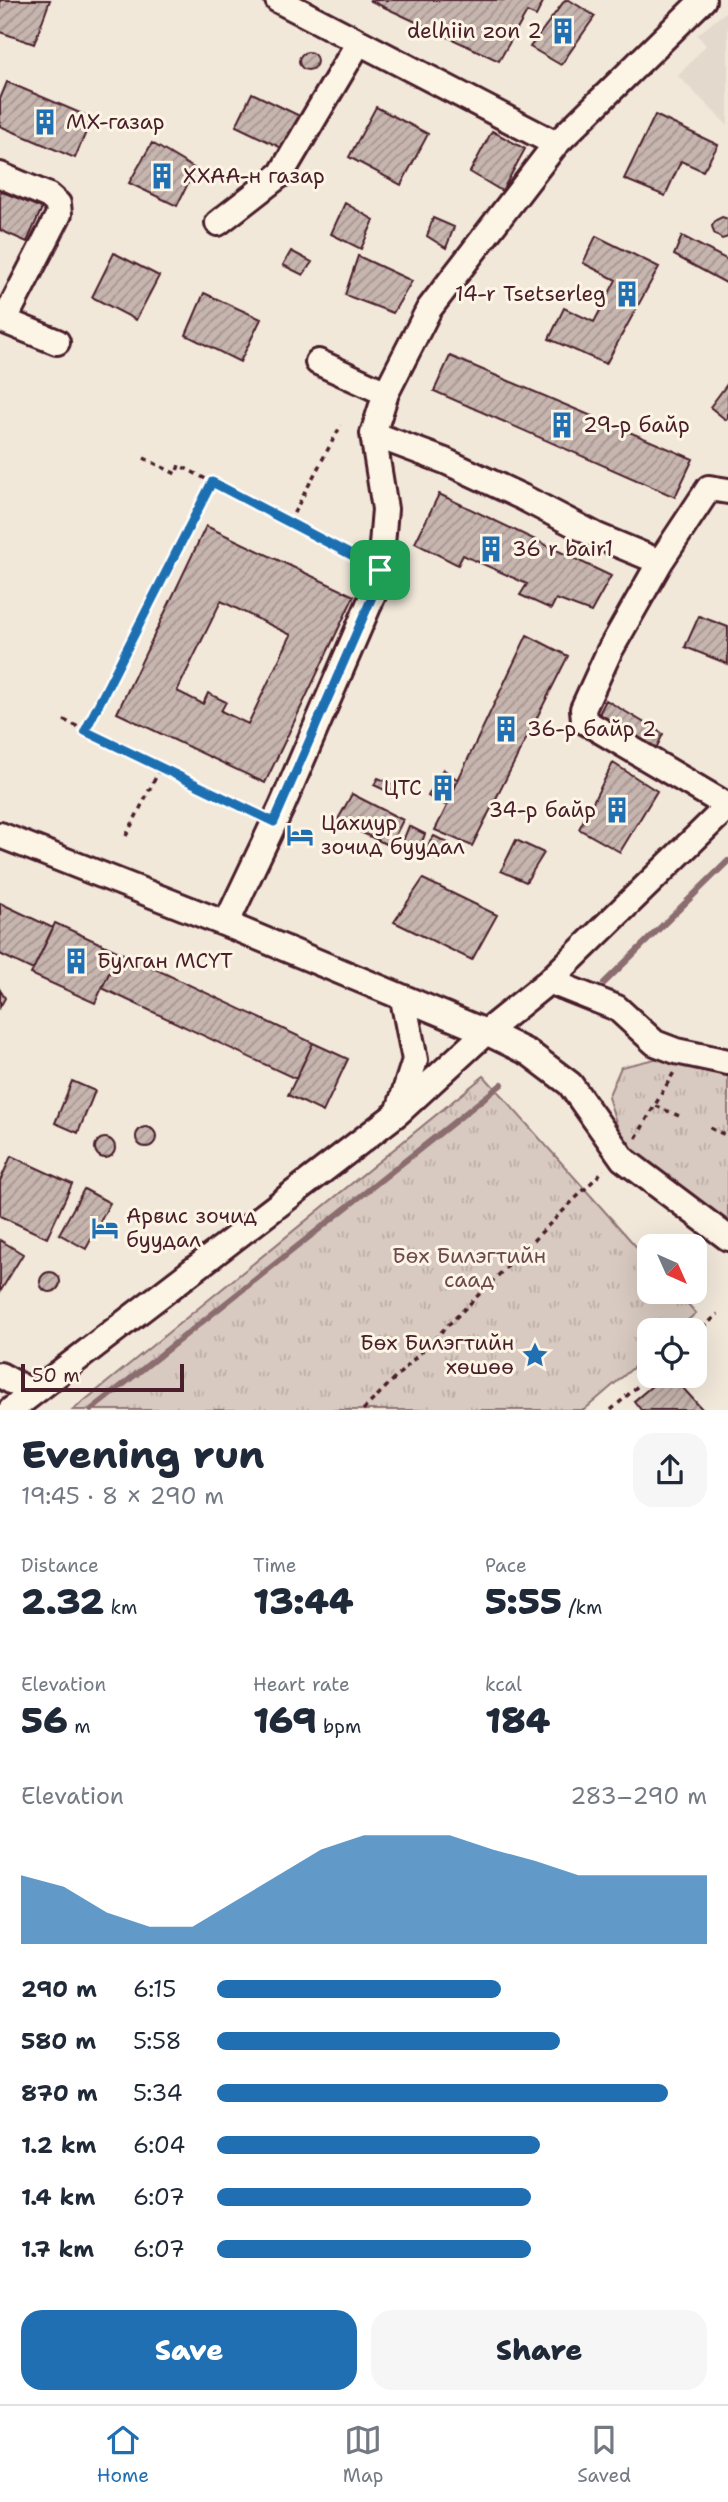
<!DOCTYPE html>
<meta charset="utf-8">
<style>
body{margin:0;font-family:"Shantell Sans",sans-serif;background:#f6f6f7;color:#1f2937;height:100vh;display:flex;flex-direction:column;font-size:26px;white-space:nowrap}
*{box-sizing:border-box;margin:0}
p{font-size:23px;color:#747a83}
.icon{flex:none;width:38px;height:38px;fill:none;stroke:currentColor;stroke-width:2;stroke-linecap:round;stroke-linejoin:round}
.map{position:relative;height:1410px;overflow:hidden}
.side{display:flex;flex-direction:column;background:#fff;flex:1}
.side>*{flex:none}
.needle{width:46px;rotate:135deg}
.buttons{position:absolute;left:637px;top:1234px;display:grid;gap:14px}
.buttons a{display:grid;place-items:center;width:70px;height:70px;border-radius:14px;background:#fff;box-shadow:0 7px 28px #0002;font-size:35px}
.scale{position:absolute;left:21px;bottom:18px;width:163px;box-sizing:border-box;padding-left:7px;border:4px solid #4a1f2b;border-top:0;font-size:19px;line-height:24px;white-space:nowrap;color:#4a1f2b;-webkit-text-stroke:5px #fcf5e5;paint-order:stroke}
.pin{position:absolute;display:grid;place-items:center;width:60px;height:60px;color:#fff;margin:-30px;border-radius:14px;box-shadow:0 4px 10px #0006}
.round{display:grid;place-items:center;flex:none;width:74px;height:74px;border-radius:21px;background:#f6f6f7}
.overview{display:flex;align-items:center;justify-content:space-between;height:119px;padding:0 21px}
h1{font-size:38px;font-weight:800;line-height:52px}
.metrics{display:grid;grid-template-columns:repeat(3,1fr);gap:10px;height:119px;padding:7px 21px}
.metrics div{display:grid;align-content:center}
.metrics b{font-size:35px;font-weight:800}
.metrics small{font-size:19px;font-weight:400}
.metrics p{font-size:19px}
.chart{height:196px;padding:14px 21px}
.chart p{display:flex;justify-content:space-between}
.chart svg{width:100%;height:126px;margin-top:7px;fill:#1f6fb2;opacity:.7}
.button{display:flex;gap:14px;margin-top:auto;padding:14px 21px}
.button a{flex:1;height:80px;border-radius:21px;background:#1f6fb2;color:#fff;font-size:28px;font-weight:800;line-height:80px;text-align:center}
.button a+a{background:#f6f6f7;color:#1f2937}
ul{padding:0 21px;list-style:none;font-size:23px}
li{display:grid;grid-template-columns:112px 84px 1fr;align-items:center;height:52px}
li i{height:18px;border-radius:9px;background:#1f6fb2}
.tabs{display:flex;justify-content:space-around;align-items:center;height:98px;border-top:2px solid #e0e1e3;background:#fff;font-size:19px;color:#747a83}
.tabs a{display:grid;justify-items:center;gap:4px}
.tabs .on{color:#1f6fb2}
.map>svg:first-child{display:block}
.built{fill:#e4d9cd}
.park{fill:url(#park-tufts);stroke:#917476;stroke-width:2}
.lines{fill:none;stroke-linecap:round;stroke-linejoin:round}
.stream{stroke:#8b6d6f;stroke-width:6}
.building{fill:url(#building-hatch);stroke:#4a1f2b;stroke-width:2;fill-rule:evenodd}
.minor-casing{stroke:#4a1f2b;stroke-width:30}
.path{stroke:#4a1f2b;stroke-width:3.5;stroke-dasharray:5 5;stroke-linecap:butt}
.minor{stroke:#fcf5e5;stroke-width:24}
.route-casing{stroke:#fff;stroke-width:14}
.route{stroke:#1f6fb2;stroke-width:9}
.labels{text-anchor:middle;stroke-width:6;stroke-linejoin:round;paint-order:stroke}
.poi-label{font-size:21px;fill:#4a1f2b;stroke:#fcf5e5;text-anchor:start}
.park-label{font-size:21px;fill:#6e4a50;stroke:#fcf5e5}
</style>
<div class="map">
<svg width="728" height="1410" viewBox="0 0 728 1410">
<defs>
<pattern id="park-tufts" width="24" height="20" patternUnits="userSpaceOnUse" patternTransform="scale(1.75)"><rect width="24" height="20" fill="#d8cac0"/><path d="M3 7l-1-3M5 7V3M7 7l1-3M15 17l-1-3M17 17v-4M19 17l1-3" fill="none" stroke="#bbada5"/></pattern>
<pattern id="building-hatch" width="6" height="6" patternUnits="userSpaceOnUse" patternTransform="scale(1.75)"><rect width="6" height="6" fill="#c7b6af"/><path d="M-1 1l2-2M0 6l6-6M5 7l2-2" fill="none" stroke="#a4938f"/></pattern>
</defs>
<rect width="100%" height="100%" fill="#f1e8da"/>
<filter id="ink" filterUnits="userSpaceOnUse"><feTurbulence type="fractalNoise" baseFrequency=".0143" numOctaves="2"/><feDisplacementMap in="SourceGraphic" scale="14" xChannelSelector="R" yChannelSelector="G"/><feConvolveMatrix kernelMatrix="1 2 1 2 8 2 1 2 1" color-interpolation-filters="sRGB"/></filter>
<g filter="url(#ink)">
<path class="built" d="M728 10V126L678 76 706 45 697 35Z"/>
<path class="park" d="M684 1052 728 1069V1223L628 1160 608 1097 621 1067Z
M484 1076 649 1261V1292H677L696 1313 677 1330H649V1354L584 1410H73Z"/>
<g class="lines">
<path class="stream" d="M604 983 728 861
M91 1410 502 1084"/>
</g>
<path class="building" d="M0 0H50L34 44 0 32Z
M369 0H544L536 16 527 12 499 61Z
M565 0H569L595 16 561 65 530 47Z
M299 61a9 9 0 1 1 18 0a9 9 0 1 1-18 0Z
M7 82 92 118 75 158 0 126V99Z
M252 93 306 119 290 152 236 126Z
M376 107 428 134 401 185 349 157Z
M655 115 718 145 703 171 681 161 665 196 624 179Z
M492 131 525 149 502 191 470 172Z
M152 143 195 169 177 206 129 183Z
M0 191 42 208 27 242 0 230Z
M345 203 374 220 361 249 331 234Z
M722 217 728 219V237L722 239 714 233 712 226 716 220Z
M433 218 454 227 446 248 427 236Z
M596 236 659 267 606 364 549 339 564 308 594 322 616 280 583 263Z
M682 236 728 260V284L674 255Z
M291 251 312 262 303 275 283 265Z
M114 253 159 276 136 320 92 297Z
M358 256 412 281 393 313 345 295Z
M204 293 261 319 240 362 186 335Z
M450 356 693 459 675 497 434 391Z
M728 383V418L726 420 710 407Z
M439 494 611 576 591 612 556 599 551 609 520 595 527 584 463 555 458 565 415 543Z
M206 526 354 596 265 783 117 713ZM221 601 291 635 248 724 221 711 226 702 208 693 203 704 177 691Z
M699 616 728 627V664L685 647Z
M527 635 568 656 472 846 435 830 447 806 444 799 458 780Z
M606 700 663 734 654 753 597 718Z
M613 763 657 791 620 852 579 829Z
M443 769 458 780 447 806 428 796Z
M378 778 395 785 391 793 374 785Z
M352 794 403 820 390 846 337 821Z
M409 826 425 834 419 850 401 846Z
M434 836 448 843 442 856 427 846Z
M516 840 544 853 526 882 501 871Z
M423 879 497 915 472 960 394 922Z
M0 903 53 928 33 970 0 954Z
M55 923 119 952 95 1003 31 974Z
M119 952 313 1043 296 1079 102 988Z
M0 990 5 998 0 1007Z
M313 1043 348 1059 323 1112 288 1095Z
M72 1081 95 1091 78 1133 55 1123Z
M136 1137a10 10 0 1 1 20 0a10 10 0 1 1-20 0Z
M95 1148a10 10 0 1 1 20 0a10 10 0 1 1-20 0Z
M11 1156 72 1184 47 1238 0 1216V1181Z
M84 1189 110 1203 86 1249 59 1234Z
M0 1240 23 1254 0 1292Z
M40 1282a10 10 0 1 1 20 0a10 10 0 1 1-20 0Z
M664 1376H672L703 1410H641L634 1401Z"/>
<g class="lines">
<g class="minor-casing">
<path id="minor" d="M278 0 556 144
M0 175 49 196 58 204 59 214 4 321
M218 223 281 174 359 42
M0 319 57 342
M318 362 386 393
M373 434 445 461 522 497 595 535 660 562 609 652 583 709 584 721 728 806
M660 562 709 488 728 491
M0 835 226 924 486 1032 529 1053 570 1084 623 1159 728 1238
M226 924 282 806 379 581 385 509 373 434 386 393 429 309 556 144 703 0
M549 981 617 1008 655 1043 676 1051 728 1062
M399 1110 415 1060 403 999
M0 1375 33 1393
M11 1410 399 1112 486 1032 549 981 728 806"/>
</g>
<path class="path" d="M144 458 176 474 179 465 359 559
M289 522 341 425
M64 720 253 813
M85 731 212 482
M126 836 160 769
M656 1106 679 1116
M710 1128 728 1136
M636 1138 674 1072
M695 1335 718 1314
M363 1410 604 1170
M611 1410 649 1376"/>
<use href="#minor" class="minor"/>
</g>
</g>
<g class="lines" filter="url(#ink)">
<g class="route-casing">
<path id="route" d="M212 482 380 570 379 581 274 822 85 731Z"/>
</g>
<use href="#route" class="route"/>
</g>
<defs>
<g id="building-bare" transform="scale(2.1)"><path d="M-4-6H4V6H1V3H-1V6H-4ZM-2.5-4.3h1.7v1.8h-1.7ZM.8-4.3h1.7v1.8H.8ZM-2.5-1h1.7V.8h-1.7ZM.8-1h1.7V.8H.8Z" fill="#1f6fb2" stroke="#fcf5e5" stroke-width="2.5" paint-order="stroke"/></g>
<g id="hotel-bare" transform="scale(2.1)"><path d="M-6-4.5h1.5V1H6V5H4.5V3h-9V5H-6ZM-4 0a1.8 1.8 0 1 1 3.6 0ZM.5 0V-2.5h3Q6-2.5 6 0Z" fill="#1f6fb2" stroke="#fcf5e5" stroke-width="2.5" paint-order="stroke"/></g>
<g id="sight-bare" transform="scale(2.1)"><path d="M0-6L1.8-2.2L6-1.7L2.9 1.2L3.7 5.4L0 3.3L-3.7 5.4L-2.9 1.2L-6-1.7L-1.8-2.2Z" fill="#1f6fb2" stroke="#fcf5e5" stroke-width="2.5" paint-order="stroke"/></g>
</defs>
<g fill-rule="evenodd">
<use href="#building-bare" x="563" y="31"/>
<use href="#building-bare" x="45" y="122"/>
<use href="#building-bare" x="162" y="176"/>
<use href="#building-bare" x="627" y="294"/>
<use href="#building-bare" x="562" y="425"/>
<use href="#building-bare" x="491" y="549"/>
<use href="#building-bare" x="506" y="729"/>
<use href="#building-bare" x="443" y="788"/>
<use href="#building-bare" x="617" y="810"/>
<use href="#hotel-bare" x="300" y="835"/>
<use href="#building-bare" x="76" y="961"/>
<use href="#hotel-bare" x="105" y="1228"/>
<use href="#sight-bare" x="535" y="1355"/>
</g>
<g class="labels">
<g class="poi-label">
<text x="542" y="38" text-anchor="end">delhiin zon 2</text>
<text x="66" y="129">МХ-газар</text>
<text x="183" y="183">ХХАА-н газар</text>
<text x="606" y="301" text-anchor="end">14-r Tsetserleg</text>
<text x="583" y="432">29-р байр</text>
<text x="512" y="556">36 r bair1</text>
<text x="527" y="736">36-р байр 2</text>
<text x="422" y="795" text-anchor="end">ЦТС</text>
<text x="596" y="817" text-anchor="end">34-р байр</text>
<text x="321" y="830">Цахиур<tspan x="321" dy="24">зочид буудал</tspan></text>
<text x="97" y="968">Булган МСҮТ</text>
<text x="126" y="1223">Арвис зочид<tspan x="126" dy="24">буудал</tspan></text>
<text x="514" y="1350" text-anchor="end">Бөх Билэгтийн<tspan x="514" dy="24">хөшөө</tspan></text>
</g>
<g class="park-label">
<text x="469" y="1263">Бөх Билэгтийн<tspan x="469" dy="24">саад</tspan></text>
</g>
</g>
</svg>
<div class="buttons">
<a><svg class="needle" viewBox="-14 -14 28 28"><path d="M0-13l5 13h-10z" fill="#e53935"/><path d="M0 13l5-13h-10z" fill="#747a83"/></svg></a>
<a><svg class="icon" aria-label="locate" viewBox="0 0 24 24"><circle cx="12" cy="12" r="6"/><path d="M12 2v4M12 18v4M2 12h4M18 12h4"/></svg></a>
</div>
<div class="scale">50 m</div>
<div class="pin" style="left:380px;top:570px;background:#1e9e55"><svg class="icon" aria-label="arrive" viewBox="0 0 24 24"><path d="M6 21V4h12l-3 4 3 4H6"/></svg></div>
</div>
<section class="side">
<div class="overview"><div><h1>Evening run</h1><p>19:45 · 8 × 290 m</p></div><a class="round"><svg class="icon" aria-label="share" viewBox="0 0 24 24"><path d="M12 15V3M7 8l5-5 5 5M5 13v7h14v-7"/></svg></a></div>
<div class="metrics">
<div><p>Distance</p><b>2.32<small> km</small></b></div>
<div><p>Time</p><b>13:44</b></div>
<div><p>Pace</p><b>5:55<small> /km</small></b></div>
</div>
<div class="metrics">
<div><p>Elevation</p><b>56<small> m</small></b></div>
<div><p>Heart rate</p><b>169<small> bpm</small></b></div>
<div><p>kcal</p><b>184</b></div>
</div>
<div class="chart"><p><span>Elevation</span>283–290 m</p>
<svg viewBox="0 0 160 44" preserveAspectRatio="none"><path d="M0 44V20L10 24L20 33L30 38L40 38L50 29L60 20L70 11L80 6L90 6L100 6L110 11L120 15L130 20L140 20L150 20L160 20V44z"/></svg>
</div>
<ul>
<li><b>290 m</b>6:15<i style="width:58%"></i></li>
<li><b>580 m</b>5:58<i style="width:70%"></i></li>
<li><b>870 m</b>5:34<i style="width:92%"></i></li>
<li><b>1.2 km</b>6:04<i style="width:66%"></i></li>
<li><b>1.4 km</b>6:07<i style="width:64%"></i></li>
<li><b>1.7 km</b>6:07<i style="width:64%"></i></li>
</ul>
<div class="button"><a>Save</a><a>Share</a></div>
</section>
<nav class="tabs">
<a class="on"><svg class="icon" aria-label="home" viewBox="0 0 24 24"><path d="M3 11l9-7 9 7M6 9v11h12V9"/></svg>Home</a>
<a><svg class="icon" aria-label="map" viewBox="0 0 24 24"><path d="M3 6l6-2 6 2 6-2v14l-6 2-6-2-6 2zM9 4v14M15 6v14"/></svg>Map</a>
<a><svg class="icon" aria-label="saved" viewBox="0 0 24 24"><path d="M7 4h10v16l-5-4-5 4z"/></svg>Saved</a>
</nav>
